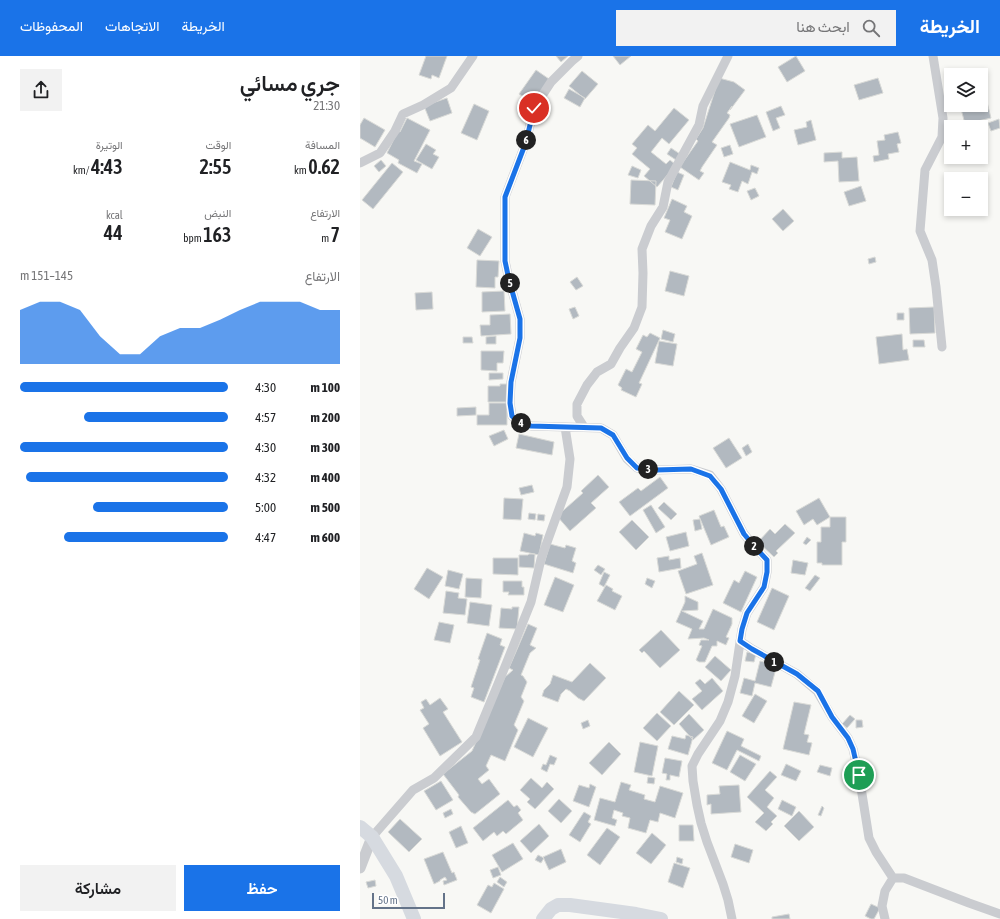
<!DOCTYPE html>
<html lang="ar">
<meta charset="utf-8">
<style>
body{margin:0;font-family:"Asap Condensed",Vazirmatn,sans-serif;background:#f2f2f2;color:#202124;direction:rtl;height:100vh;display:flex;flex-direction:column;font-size:15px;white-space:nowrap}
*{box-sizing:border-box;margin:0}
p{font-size:13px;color:#757577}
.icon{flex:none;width:22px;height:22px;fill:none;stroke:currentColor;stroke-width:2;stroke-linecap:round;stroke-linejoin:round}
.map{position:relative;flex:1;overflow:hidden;direction:ltr}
.side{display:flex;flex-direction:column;background:#fff;width:360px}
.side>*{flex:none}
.buttons{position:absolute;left:584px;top:12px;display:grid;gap:8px}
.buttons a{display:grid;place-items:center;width:44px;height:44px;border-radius:0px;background:#fff;box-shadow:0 2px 6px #0003;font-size:20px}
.scale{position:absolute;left:12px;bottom:10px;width:73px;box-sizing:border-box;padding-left:4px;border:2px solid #647389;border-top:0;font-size:11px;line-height:14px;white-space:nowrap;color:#647389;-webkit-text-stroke:3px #fff;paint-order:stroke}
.pin{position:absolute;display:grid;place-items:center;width:34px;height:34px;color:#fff;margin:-17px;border:2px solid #fff;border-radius:50%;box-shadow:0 1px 4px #0007}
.km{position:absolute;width:20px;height:20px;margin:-10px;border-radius:50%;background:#222;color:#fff;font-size:11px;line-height:20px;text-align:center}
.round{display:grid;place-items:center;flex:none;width:42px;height:42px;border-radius:0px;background:#f2f2f2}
.summary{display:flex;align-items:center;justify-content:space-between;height:68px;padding:0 20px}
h1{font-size:22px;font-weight:600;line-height:30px}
.metrics{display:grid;grid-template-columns:repeat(3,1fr);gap:6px;height:68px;padding:4px 20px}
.metrics div{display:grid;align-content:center}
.metrics b{font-size:20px;font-weight:600}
.metrics small{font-size:11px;font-weight:400}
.metrics p{font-size:11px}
.chart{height:112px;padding:8px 20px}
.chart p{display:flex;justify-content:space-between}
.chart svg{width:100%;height:72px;margin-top:4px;fill:#1a73e8;opacity:.7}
.action{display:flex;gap:8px;margin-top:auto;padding:8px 20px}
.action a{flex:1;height:46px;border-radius:0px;background:#1a73e8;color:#fff;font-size:16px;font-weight:600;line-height:46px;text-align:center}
.action a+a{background:#f2f2f2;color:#202124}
ul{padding:0 20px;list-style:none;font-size:13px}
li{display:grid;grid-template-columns:64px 48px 1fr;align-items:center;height:30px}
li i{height:10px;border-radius:5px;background:#1a73e8}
header{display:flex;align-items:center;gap:24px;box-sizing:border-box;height:56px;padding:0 20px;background:#1a73e8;color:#fff}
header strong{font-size:19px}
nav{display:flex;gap:22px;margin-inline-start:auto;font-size:14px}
.search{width:280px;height:36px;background:#f2f2f2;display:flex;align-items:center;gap:10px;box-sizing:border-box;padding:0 14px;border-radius:0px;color:#757577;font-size:15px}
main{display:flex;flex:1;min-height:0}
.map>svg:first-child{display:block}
.building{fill:#b2b9c0;stroke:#d9dad7}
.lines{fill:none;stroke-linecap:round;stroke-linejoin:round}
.minor{stroke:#caccd0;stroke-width:9}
.tertiary{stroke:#caccd0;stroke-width:11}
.primary{stroke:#d6dae0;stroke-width:14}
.route-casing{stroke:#fff;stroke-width:8}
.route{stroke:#1a73e8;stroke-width:5}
</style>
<header>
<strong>الخريطة</strong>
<div class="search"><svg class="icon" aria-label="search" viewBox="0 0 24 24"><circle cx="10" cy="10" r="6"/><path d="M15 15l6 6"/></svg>ابحث هنا</div>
<nav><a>الخريطة</a><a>الاتجاهات</a><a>المحفوظات</a></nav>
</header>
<main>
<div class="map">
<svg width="640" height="863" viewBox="0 0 640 863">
<rect width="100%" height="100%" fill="#f8f8f5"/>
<path class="building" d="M66 0H87L79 22 72 19 71 23 59 19Z
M196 0H208L201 6Z
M253 0H271L260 9Z
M436 0 445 15 427 26 418 11Z
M602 13 604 19H591V32L589 33 585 18Z
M176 14 189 23 173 47 159 38Z
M222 15 238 28 225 43 209 30Z
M359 22 374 26 385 34 370 54 372 50 367 57 370 59 369 62 352 86 357 89 342 111 340 115 344 117 339 124 320 111 321 109 338 85 336 83 343 72Z
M518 22 523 37 499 44 494 29Z
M209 33 225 42 220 51 204 42Z
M621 34H624L631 62 605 68 600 49H621Z
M87 42 92 57 70 65 64 50Z
M114 48 129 55 117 84 101 77Z
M421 50 425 59 416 62 420 72 413 75 406 56Z
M314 52 329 64 309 88 302 82 291 96 306 108 310 104 316 109 297 131 284 120 290 113 272 98 277 92 272 88 288 69 295 75Z
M397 59 406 81 379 91 370 68Z
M4 62 25 74 15 91 0 82V69Z
M47 62 70 74 54 105 62 108 57 117 38 107 39 104 27 97 38 75 40 76Z
M639 63 640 72 631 75 628 67Z
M451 64 456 84 438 89 434 74 447 71 446 66Z
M538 76 541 87 537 88 539 96 528 98 529 103 514 106 513 100 519 99 517 85 525 84 524 79Z
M66 88 76 94 73 98 79 101 72 113 56 104Z
M370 89 373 98 364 101 361 92Z
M311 92 320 98 316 104 307 98Z
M482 96V102L497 101 499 125 479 126 478 105 464 106V97Z
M21 104 26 110 19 116 14 110Z
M370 106 390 114 391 109 399 112 397 118 392 116 388 128 382 125 378 136 369 133 371 129 362 126Z
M32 107 43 116 13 153 2 144Z
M272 110 281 114 278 122 268 119Z
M317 116 324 119 318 134 311 131Z
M271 124 296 125 295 149 270 148Z
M501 130 506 145 489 150 484 136Z
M395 132 399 140 391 144 387 135Z
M312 143 327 150 324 156 332 160 322 183 305 176 310 164 304 162Z
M423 153 434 165 423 175 412 163Z
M118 173 132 181 120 200 107 192Z
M515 201 516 206 509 208 508 203Z
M117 204 139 205 138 221H135V232L116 231Z
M310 215 329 220 324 240 305 235Z
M217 221 223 230 216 234 210 226Z
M144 235 145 255 122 256V236Z
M72 236 73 253 56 254 55 237Z
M215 251 219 260 213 263 209 253Z
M574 251 575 277 550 278 549 252Z
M537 257H544V264H537Z
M150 258 151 278 121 280 120 269H130V259Z
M303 274 315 278 313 286 301 283Z
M290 277 300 282 279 327 282 328 276 341 261 334 262 332 258 329 266 313 272 316 282 296 276 293 283 279 287 281Z
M542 278 543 294 547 293 549 304 519 308 516 281Z
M136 280V288H126V281Z
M103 281H112L113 287H103Z
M553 284H564L565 291H553Z
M299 285 317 288 313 310 295 307Z
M121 295H144L143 307H137V315L121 314Z
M129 317H143V323L129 324Z
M140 328H147V346H128V330H140Z
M129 347H147V369H117V359H129Z
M116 351V359L97 360V352Z
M144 374 148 383 134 390 129 380Z
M159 378 194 386 192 399 156 392Z
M369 382 382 402 366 412 353 392Z
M388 388 392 396 386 400 382 392Z
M238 419 249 431 231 447 236 452 210 475 197 460 223 437 221 435Z
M300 421 308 432 270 460 259 446 278 432 281 435Z
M172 429 174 436 161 439 159 432Z
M144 442 163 443 161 464 143 463Z
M459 442 470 461 457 469 453 463 444 469 436 455Z
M304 446 317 458 311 464 298 452Z
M291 449 305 471 296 477 283 454Z
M354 454 361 471 364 470 369 481 351 489 339 460Z
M169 457 176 458 175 464 168 463Z
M178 458 185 459 184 465 177 464Z
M470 461H486V486H482V509H462V507H457V486H461V471H470Z
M340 463 342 473 335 475 333 464Z
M272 464 289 481 276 494 259 476Z
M425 468 435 477 416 495 418 497 414 501 398 486 410 473 415 478Z
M326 476 329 490 310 495 306 481Z
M164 477 175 480 176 477 183 479 179 499 160 495Z
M447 481 451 484 446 489 443 487Z
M190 488 205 492 206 489 216 492 212 505 216 507 213 517 184 508Z
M342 497 353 529 326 538 318 515 337 508 334 500Z
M169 498H175L174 512 159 511V499H168Z
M309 500V504L320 502 321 512 299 516 297 502Z
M133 502H158V519L133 518Z
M433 504 448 507 445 519 431 517Z
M238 509 245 513 241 519 234 514Z
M67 512 83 521 69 543 54 533Z
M88 514 103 518 99 533 85 530Z
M385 515 397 521 381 556 363 547 374 524 379 527Z
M244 516 250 519 244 531 239 528Z
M455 519 460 522 450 535 445 532Z
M195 521 214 529 203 556 184 549Z
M106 522 122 523 121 542 105 541Z
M287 522 295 525 292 532 285 528Z
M143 525H162V531H164V539H148L149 536H143Z
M246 529 253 533 252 535 262 540 255 554 237 545Z
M412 532 429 540 414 574 397 566Z
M86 535 99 537 98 542 107 543 105 559 83 557Z
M325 540 338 546V554L322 555 343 565 339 573H344L353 553 372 562V568L366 581 369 582 366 589 357 585V590H352L345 606H339L336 604 342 590 339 589 341 584H349L344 582 328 583 332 573 316 566 325 546Z
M110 546 132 549 129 570 107 567Z
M152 551H159L157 573 139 572 141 552 152 553Z
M79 566 94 569 90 587 74 584Z
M168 568 177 572 170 589 176 592 170 597 161 619 163 620 167 626 161 641 164 645 154 669 158 674 145 705 131 699 126 710 129 714 118 723 122 728 129 723 140 738 115 758 111 756 98 741 99 739 83 718 112 695 145 621 153 614 149 612Z
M301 574 320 594 300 612 284 595 282 597 279 594Z
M127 577 142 583 140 589 145 591 124 646 111 641 114 632 111 631 120 604 118 603Z
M387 596 396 598 394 606 385 605Z
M355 600 371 614 361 625 345 611Z
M400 605 417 609 411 631 395 627 392 640 380 637 384 622 395 625Z
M230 607 246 622 224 645 218 642 210 635 206 633 201 638 198 646 182 640 184 634 190 628 193 619 212 626Z
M352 622 363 635 342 654 332 643 342 635 335 627 340 623 345 628Z
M319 635 334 649 314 669 300 656Z
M395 638 407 645 394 667 382 660Z
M80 642 88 653 83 656 102 686 80 700 63 672 69 668 60 654 64 652 61 646 66 643 70 649Z
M434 646 451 649 444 678 449 679 447 686 452 687 449 699 423 693Z
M297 657 311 670 297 685 283 672Z
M329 658 344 674 333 684 319 668Z
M490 659 495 663 487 672 482 668Z
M168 662 188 672 173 701 154 691Z
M228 664 230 670 223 673 221 667Z
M496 664H502L503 671 496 672Z
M367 675 384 683 381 690 401 700 399 705 377 694 367 714 352 707Z
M326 679 333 681 328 699 308 693 312 680 325 683Z
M249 686 261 698 242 719 229 707Z
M280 686 298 690 292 720 274 716Z
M190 699 197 702 194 709 190 708 187 716 181 713 183 708 186 709Z
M380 699 396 708 385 725 370 716Z
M305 702 322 705 319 721 310 719V724H306L307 718 302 717Z
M426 708 441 715 436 725 421 719Z
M460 709 472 712 470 720 457 716Z
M410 715 417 721 405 734 414 742 407 751 417 760 411 766 413 768 406 775 395 766 404 757 387 741Z
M288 721 295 722 294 728 287 727Z
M171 722 182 732 187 726 194 733 175 753 167 746 170 743 160 734Z
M81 725 93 744 76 754 64 735Z
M261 726 271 729 269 734 285 739 284 743 295 746 300 730 323 737 315 762 300 757 298 766 290 764 286 777 268 772 270 762 262 760 263 757 254 754 252 762 257 764 255 770 234 764 240 742 255 746Z
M230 728 236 731 229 751 213 745 219 729 229 732Z
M379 729 381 756 351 758V748L347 749V739L360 738 359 730Z
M199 743 212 755 201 767 188 755Z
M148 744 154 751 157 749 161 754 158 757 163 764 146 778 143 775 137 780 134 776 123 785 113 772Z
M422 744 436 751 432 760 418 753Z
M462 750 464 752 461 760 458 759Z
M91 753 93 758 85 762 83 757Z
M439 755 454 771 439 785 424 770Z
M224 756 231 760 228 766 231 768 220 786 209 779Z
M40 763 62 783 49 796 28 776Z
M179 768 189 780 171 797 160 785Z
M319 769H333L334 785H319Z
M101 770 108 787 96 792 89 776Z
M247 772 260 781 240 809 227 799Z
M292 777 306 789 291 808 276 797Z
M153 787 163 803 142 816 132 799Z
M375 788 393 794 389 807 371 801Z
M201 793 206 806 189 814 183 801Z
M83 796 92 817 94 816 97 824 84 829 83 825 87 824 85 821 80 824V825L74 828 64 803Z
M178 799 184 802 181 807 175 804Z
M317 801 323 803 322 808 316 806Z
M314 807 330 812 323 832 308 826Z
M138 811 141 819 133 822 130 814Z
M140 821 147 826 144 831 137 826Z
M15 824 16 830 8 832 6 826Z
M134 827 144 833 131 857 117 849 128 829 132 831Z
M511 848 520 852 514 863H511L505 860Z
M429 858 430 863H412V861Z"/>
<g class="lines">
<path class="minor" d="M218 0 212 5 191 26 174 52 166 86 145 141V205L149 224 160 263V282L151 326 150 347 152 360 159 367 171 370 241 372 253 379 267 403 277 412 296 414 331 413 350 419 361 433 384 478 394 490 407 504V516L404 531 387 557 382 573 375 620 368 646 360 665 338 698 332 710 333 725 337 749 341 767 347 786 363 828 368 844 372 863
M573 0 583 62 582 81 565 114 560 175 572 204 576 231 582 291
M0 107 20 97 35 75 43 58 63 49 91 32 113 0
M224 371 217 360V348L227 329 237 316 251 308 260 292 274 272 282 251 283 217 282 193 291 170 303 151 308 126 339 69 343 50 368 0
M380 585 392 593 437 618 457 635 472 661 488 682 493 693 499 719 509 782 516 796 533 822
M12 781 53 734 74 722 116 681 138 628 171 546 181 503 207 431 210 403 205 371
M525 863 522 850 525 835 533 822H544L609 847 640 858"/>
<path class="tertiary" d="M0 812 12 781"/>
<path class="primary" d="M0 771 12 781 36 820 54 863
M183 863 191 853 198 849H210L276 858 301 863"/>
</g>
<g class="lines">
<g class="route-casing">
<path id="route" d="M174 52 166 86 145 141V205L149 224 160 263V282L151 326 150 347 152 360 159 367 171 370 241 372 253 379 267 402 277 412 296 414 331 413 350 420 361 433 384 478 394 490 407 504V516L404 531 387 557 382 573 380 585 392 593 437 618 458 635 472 661 488 682 493 693 499 719"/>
</g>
<use href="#route" class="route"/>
</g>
</svg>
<div class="buttons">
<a><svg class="icon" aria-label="layers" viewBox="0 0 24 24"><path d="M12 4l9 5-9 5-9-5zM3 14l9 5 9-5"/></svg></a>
<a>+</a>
<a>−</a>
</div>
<div class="scale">50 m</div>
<div class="pin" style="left:499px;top:719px;background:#1e9e55"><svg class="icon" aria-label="arrive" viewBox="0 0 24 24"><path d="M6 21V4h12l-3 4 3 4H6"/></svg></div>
<div class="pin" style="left:174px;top:52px;background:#d93025"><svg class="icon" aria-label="check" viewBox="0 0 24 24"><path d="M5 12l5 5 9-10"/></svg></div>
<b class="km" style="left:414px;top:606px">1</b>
<b class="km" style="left:394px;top:490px">2</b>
<b class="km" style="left:288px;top:413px">3</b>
<b class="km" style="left:161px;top:367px">4</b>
<b class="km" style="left:150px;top:227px">5</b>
<b class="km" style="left:166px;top:84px">6</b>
</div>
<section class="side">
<div class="summary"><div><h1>جري مسائي</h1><p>21:30</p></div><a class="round"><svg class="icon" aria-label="share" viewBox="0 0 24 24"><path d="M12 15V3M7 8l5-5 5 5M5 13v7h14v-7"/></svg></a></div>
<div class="metrics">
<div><p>المسافة</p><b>0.62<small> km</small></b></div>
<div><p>الوقت</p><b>2:55</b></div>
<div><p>الوتيرة</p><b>4:43<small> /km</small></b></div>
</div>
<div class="metrics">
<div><p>الارتفاع</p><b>7<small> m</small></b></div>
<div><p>النبض</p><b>163<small> bpm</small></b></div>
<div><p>kcal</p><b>44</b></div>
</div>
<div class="chart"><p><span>الارتفاع</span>145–151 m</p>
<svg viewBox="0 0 160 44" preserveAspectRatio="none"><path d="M0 44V11L10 6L20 6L30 11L40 27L50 38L60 38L70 27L80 22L90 22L100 17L110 11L120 6L130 6L140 6L150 11L160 11V44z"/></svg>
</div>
<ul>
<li><b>100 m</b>4:30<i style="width:100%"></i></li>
<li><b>200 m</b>4:57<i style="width:69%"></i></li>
<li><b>300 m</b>4:30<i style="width:100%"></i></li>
<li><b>400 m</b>4:32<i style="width:97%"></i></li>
<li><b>500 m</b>5:00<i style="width:65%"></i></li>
<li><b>600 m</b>4:47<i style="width:79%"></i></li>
</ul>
<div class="action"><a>حفظ</a><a>مشاركة</a></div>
</section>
</main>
